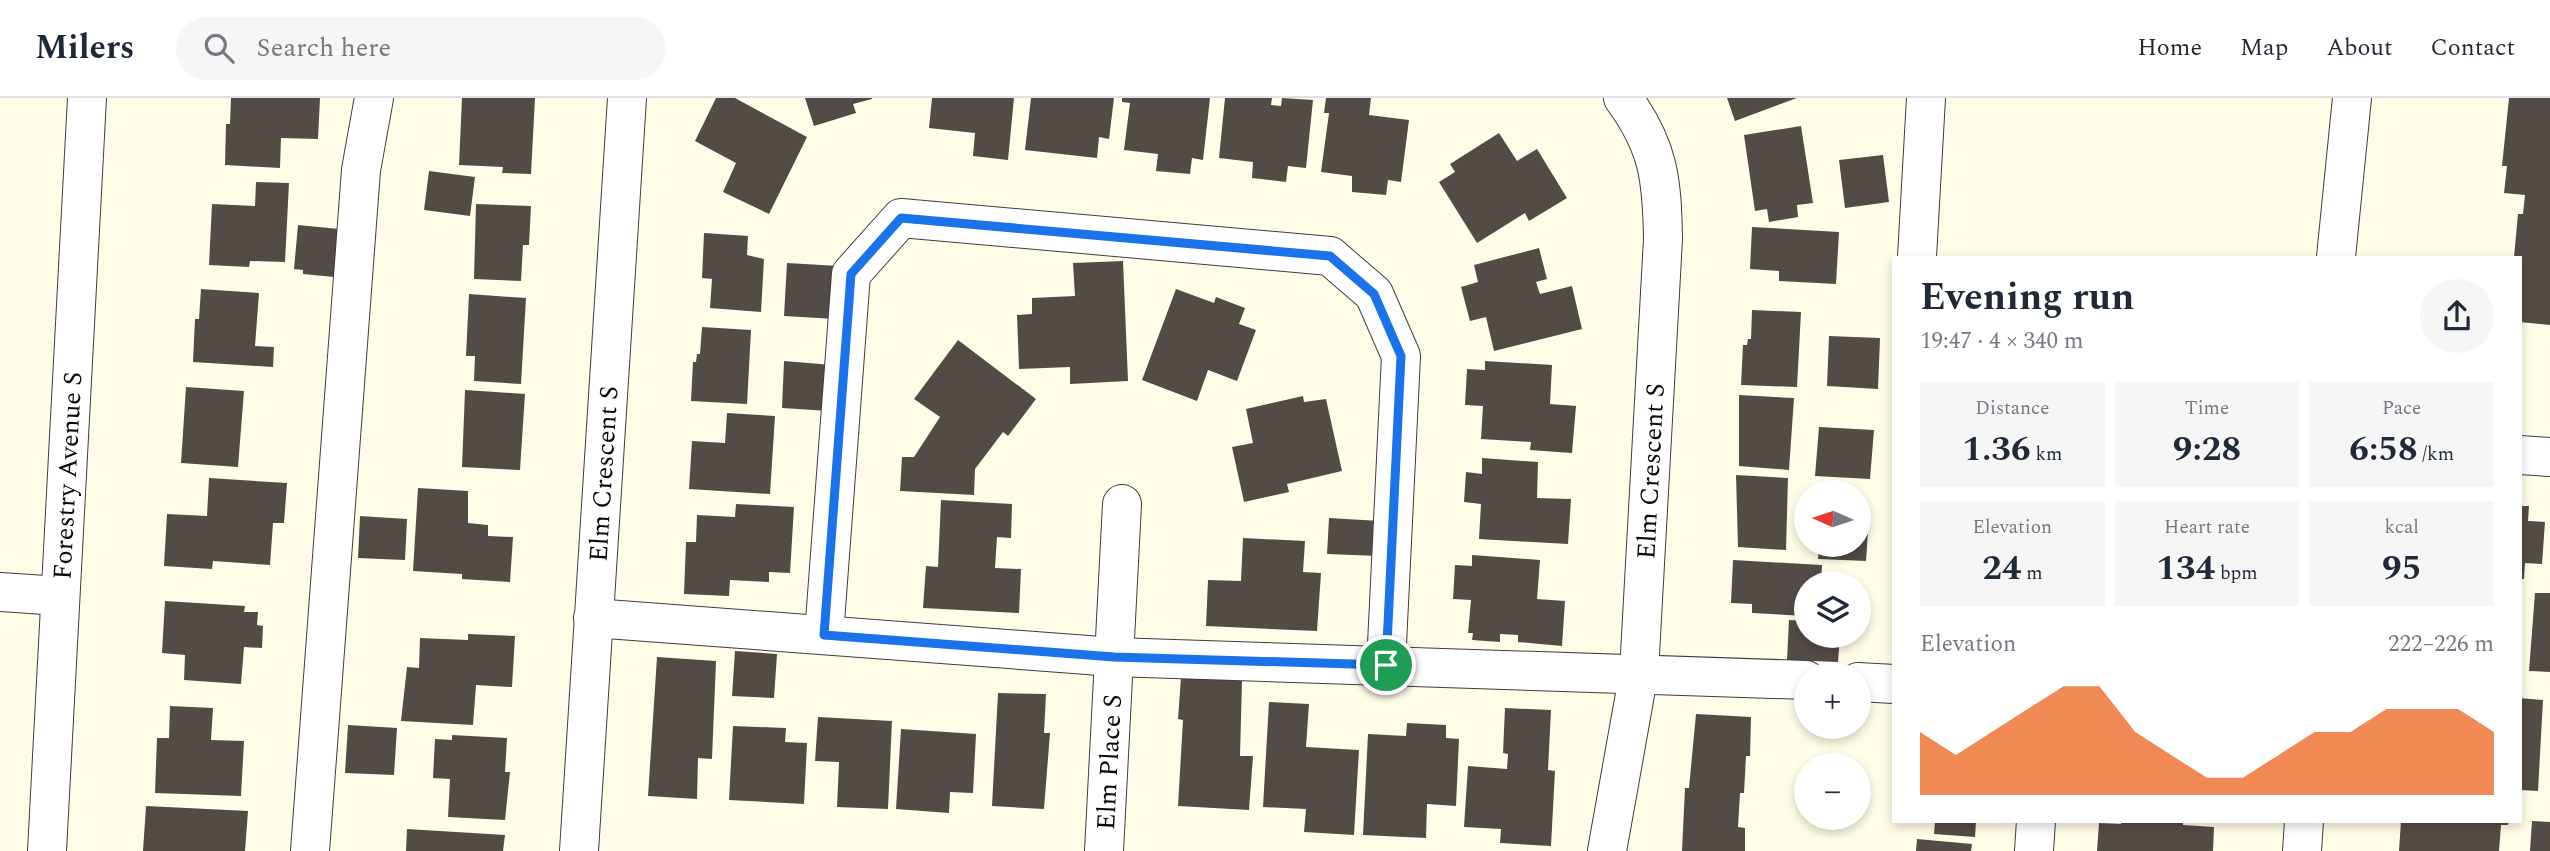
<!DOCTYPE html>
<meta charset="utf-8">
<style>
body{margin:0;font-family:Spectral,serif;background:#f6f6f7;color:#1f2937;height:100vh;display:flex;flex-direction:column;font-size:26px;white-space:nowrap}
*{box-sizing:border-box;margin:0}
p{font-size:23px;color:#747a83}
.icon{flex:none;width:38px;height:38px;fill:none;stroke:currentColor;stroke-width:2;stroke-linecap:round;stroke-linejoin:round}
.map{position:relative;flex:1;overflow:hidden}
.details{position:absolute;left:1892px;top:158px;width:630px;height:567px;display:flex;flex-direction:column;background:#fff;border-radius:0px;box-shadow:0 4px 10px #0003}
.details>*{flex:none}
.needle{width:46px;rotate:273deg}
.tools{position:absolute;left:1794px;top:382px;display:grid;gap:14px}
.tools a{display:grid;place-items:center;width:77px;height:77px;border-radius:50%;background:#fff;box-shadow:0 4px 10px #0003;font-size:35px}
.pin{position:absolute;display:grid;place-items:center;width:60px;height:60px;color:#fff;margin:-30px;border:4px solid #fff;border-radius:50%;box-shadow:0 2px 7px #0007}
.round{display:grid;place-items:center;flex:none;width:74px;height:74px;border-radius:37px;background:#f6f6f7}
.overview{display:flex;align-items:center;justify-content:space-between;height:119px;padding:0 28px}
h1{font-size:38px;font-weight:700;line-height:52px}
.metrics{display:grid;grid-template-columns:repeat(3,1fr);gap:10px;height:119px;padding:7px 28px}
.metrics div{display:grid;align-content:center;border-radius:0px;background:#f6f6f7;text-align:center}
.metrics b{font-size:35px;font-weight:700}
.metrics small{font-size:19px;font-weight:400}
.metrics p{font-size:19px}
.chart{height:196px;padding:14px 28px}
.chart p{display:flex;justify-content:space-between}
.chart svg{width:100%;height:126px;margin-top:7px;fill:#ea580c;opacity:.7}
header{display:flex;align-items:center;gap:42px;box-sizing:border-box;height:98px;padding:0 35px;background:#fff;border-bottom:2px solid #e0e1e3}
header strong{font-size:33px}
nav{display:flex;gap:38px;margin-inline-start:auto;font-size:24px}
.search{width:490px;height:63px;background:#f6f6f7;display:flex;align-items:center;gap:18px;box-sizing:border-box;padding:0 24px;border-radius:38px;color:#747a83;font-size:26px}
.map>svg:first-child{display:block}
.building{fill:#534c46}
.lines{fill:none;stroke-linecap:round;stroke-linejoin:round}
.minor-casing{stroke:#3d3d3d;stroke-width:40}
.minor{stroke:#fff;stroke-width:38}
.route-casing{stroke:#fff;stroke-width:14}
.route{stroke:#1a73e8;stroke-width:9}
.labels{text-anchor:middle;stroke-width:7;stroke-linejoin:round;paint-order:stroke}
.street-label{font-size:26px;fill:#0a0a0a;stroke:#fff}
</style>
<header>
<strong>Milers</strong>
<div class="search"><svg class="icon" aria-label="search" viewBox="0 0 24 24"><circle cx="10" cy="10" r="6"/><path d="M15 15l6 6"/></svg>Search here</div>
<nav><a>Home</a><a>Map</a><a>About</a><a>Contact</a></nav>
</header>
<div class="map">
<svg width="2550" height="753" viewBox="0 0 2550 753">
<rect width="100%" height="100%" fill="#fffde7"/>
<path class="building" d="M231 0H320L318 41 281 40 280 70 225 67 226 26H230Z
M462 0H535L531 76 502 75 503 69 459 67Z
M716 0H735L807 39 769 116 723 94 736 65 695 43Z
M805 0H872V1L853 6 856 15 814 28Z
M932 0H1014L1008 62 973 58 975 35 929 30Z
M1031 0H1114L1109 41 1099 39 1097 60 1025 52Z
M1122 0H1210L1203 62 1192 60 1190 76 1156 73 1158 56 1124 52 1130 5 1122 4Z
M1225 0H1272L1271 7 1281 8 1282 0 1313 2 1306 70 1288 68 1286 84 1252 80 1253 64 1219 60Z
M1326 0H1371L1369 17 1409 22 1401 84 1388 82 1386 97 1352 94V78L1321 74 1329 15H1324Z
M1727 0H1797L1735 23Z
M2509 0H2550V227L2520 224V159H2514L2518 116H2523L2525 97 2504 95 2507 68H2502Z
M1801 28 1813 105 1797 107 1798 119 1769 124 1767 111 1755 113 1744 37Z
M1499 35 1517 63 1537 51 1567 100 1529 123 1525 115 1477 145 1439 84 1455 74 1450 66Z
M1883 57 1889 104 1845 110 1839 62Z
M429 73 475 79 470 118 424 112Z
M256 84 289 85 285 164 250 163 249 169 209 167 212 106 255 108Z
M476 106 531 108 529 147H523L521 183 474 181Z
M298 127 339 131 334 179 303 176V172L294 171Z
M1752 129 1839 134 1836 186 1779 183V173L1750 171Z
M704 135 748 138 747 157 764 161 761 214 710 210 712 181 702 180Z
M1539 150 1547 181 1536 184 1540 196 1572 188 1582 231 1494 253 1486 219 1470 223 1461 189 1478 184 1474 167Z
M1123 163 1128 283 1070 286V269L1019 271 1017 217 1032 216V200L1075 198 1073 165Z
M787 165 839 168 835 221 784 218Z
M201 191 259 195 255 248 274 249 273 269 193 264 195 221H199Z
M1176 191 1214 205 1216 199 1245 210 1239 226 1256 232 1237 283 1208 272 1197 303 1142 282Z
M469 196 526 200 521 286 474 283 475 258H466Z
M1752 212 1801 214 1797 289 1741 287 1743 247H1747L1748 241H1751Z
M702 229 751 232 747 306 691 303 693 264H696L697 256H700Z
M1829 238 1880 240 1878 291 1827 288Z
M958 242 1036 301 1008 338 1003 334 975 371 974 397 900 393 902 359H914L940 319 914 301Z
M784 263 832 267 829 313 782 310Z
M1485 263 1552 267 1550 306 1576 308 1572 355 1530 352 1531 344 1481 341 1483 308 1465 307 1467 271 1485 272Z
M186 289 244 293 238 369 181 365Z
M465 292 525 296 520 372 462 369Z
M1739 297 1794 300 1789 372 1739 368Z
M1303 298 1304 304 1326 301 1342 373 1287 386 1289 394 1244 404 1232 349 1253 345 1246 311Z
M727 315 775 318 770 396 689 391 692 343 725 345Z
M1819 329 1874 332 1870 381 1815 378Z
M1482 360 1538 364 1537 400 1571 401 1568 446 1479 441 1481 406 1464 404 1466 374 1482 376Z
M1736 377 1788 380 1786 452 1738 449Z
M209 380 287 385 284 425H273L270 467 213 463 212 471 164 468 167 416 207 418Z
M418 390 468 393V425L488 427V438L513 439 510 484 462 481V476L413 473Z
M941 402 1012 406 1011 440 997 439 995 470 1021 471 1019 515 923 510 926 468 938 469Z
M736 406 794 409 790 475 769 474V484L730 482 729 498 684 496 686 444H696L697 417 735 419Z
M2520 408H2529L2528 423 2545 424 2542 466 2525 465 2524 481H2520Z
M360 418 407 421 405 462 358 460Z
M1858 418H1869L1866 463 1818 461 1819 446H1858Z
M1329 420 1380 423 1378 458 1327 456Z
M1243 440 1305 443 1303 474 1321 475 1317 533 1206 528 1208 482 1241 483Z
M1472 457 1540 462 1537 501 1565 503 1562 548 1518 544V537L1500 536V544L1472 542 1473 535H1468L1471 502 1453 501 1455 467 1472 468Z
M1733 462 1822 467 1821 485H1806V518L1752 515V506L1731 505Z
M2535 495H2550V574L2529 573Z
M165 503 245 508 244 514H258L257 527 263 528 262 550 244 549 241 586 184 582 185 557 162 555Z
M1789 522 1806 523V537H1840L1838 564 1787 562Z
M468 536 515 538 512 589 476 587 473 627 401 623 407 569 419 570 420 540 468 542Z
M735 553 777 556 774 600 732 598Z
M657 559 716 563 712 661 698 660 697 701 648 698Z
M1181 579 1242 583 1240 658H1253L1249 712 1178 708 1183 622 1178 621Z
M998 595 1046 596 1044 635H1050L1044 711 992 708Z
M2520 600 2543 602 2538 693 2520 692Z
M1269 604 1309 606 1306 649 1359 652 1354 737 1304 734 1306 711 1263 709Z
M170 608 213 610 211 642 244 643 241 698 155 695 157 640H169Z
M1505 610 1551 612 1548 672 1555 673 1551 748 1500 745 1501 731 1464 729 1468 668 1507 671 1508 656 1503 655Z
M1696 616 1751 619 1750 658H1746L1744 695H1740L1738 729 1745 730V753H1682L1685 690H1689Z
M818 619 892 623 888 711 837 709 839 664 815 663Z
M1407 625 1446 627V640L1459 641 1456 708 1427 706 1426 740 1363 737 1368 636 1406 638Z
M348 627 397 630 394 677 345 675Z
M733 628 786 630 785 644 807 645 804 706 729 702Z
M901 631 976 636 973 695 950 694 949 715 896 711Z
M452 637 507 640 505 674H510L505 722 448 719 450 681 433 680 435 641 452 642Z
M146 708 248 713 245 753H143Z
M1935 723H1976L1975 739 1934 736Z
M2121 723H2183V727L2214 729 2213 753H2097L2099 725 2121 726Z
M2401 723H2509L2508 727H2501L2499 753H2399Z
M2532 723 2550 724V753H2530Z
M407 731 505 737 503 753H406Z
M1917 741 1972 746 1971 753H1916Z"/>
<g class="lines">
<g class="minor-casing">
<g id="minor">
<path d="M1917 159 1926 0"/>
<path d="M2336 159 2352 0"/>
<path d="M2520 357 2550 359"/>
<path d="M0 494 60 498"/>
<path d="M593 520 1114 559 1806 582"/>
<path d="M824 537 851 176 901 120 1330 158 1374 196 1401 258 1386 567"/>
<path d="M1858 584 1894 586"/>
<path id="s1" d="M47 753 87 0"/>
<path d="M310 753 361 72 374 0"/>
<path id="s2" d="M579 753 627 0"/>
<path id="s3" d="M1104 753 1122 406"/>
<path id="s4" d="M1607 753 1639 574 1663 141C1662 82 1659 49 1623 0"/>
<path d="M2034 753 2036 723"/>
<path d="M2302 753 2304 723"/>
</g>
</g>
<use href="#minor" class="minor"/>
</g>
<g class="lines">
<g class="route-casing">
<path id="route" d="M901 120 1330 158 1374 196 1401 258 1386 567 1114 559 824 537 851 176Z"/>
</g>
<use href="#route" class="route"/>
</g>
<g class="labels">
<g class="street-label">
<text dy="9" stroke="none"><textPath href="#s4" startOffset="383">Elm Crescent S</textPath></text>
<text dy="9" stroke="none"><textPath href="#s1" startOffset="376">Forestry Avenue S</textPath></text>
<text dy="9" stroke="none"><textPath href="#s2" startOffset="378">Elm Crescent S</textPath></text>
<text dy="9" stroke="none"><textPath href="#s3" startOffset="89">Elm Place S</textPath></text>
</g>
</g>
</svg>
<div class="tools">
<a><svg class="needle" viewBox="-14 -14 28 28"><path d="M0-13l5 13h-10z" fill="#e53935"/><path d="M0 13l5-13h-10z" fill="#747a83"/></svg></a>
<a><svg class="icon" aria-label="layers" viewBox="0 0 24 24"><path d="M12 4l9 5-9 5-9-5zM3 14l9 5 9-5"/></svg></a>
<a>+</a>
<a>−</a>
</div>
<div class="pin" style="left:1386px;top:567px;background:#1e9e55"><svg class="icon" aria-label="arrive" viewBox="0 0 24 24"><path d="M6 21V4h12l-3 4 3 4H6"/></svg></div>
<section class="details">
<div class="overview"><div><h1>Evening run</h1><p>19:47 · 4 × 340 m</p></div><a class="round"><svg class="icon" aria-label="share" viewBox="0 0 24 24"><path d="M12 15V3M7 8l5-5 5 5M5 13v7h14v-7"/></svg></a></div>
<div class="metrics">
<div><p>Distance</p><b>1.36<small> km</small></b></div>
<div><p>Time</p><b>9:28</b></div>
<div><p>Pace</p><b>6:58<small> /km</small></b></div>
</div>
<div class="metrics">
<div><p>Elevation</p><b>24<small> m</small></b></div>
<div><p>Heart rate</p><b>134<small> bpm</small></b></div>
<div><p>kcal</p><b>95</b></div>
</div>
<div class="chart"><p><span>Elevation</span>222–226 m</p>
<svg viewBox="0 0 160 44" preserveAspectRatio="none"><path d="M0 44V22L10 30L20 22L30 14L40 6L50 6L60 22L70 30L80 38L90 38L100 30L110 22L120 22L130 14L140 14L150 14L160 22V44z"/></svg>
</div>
</section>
</div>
